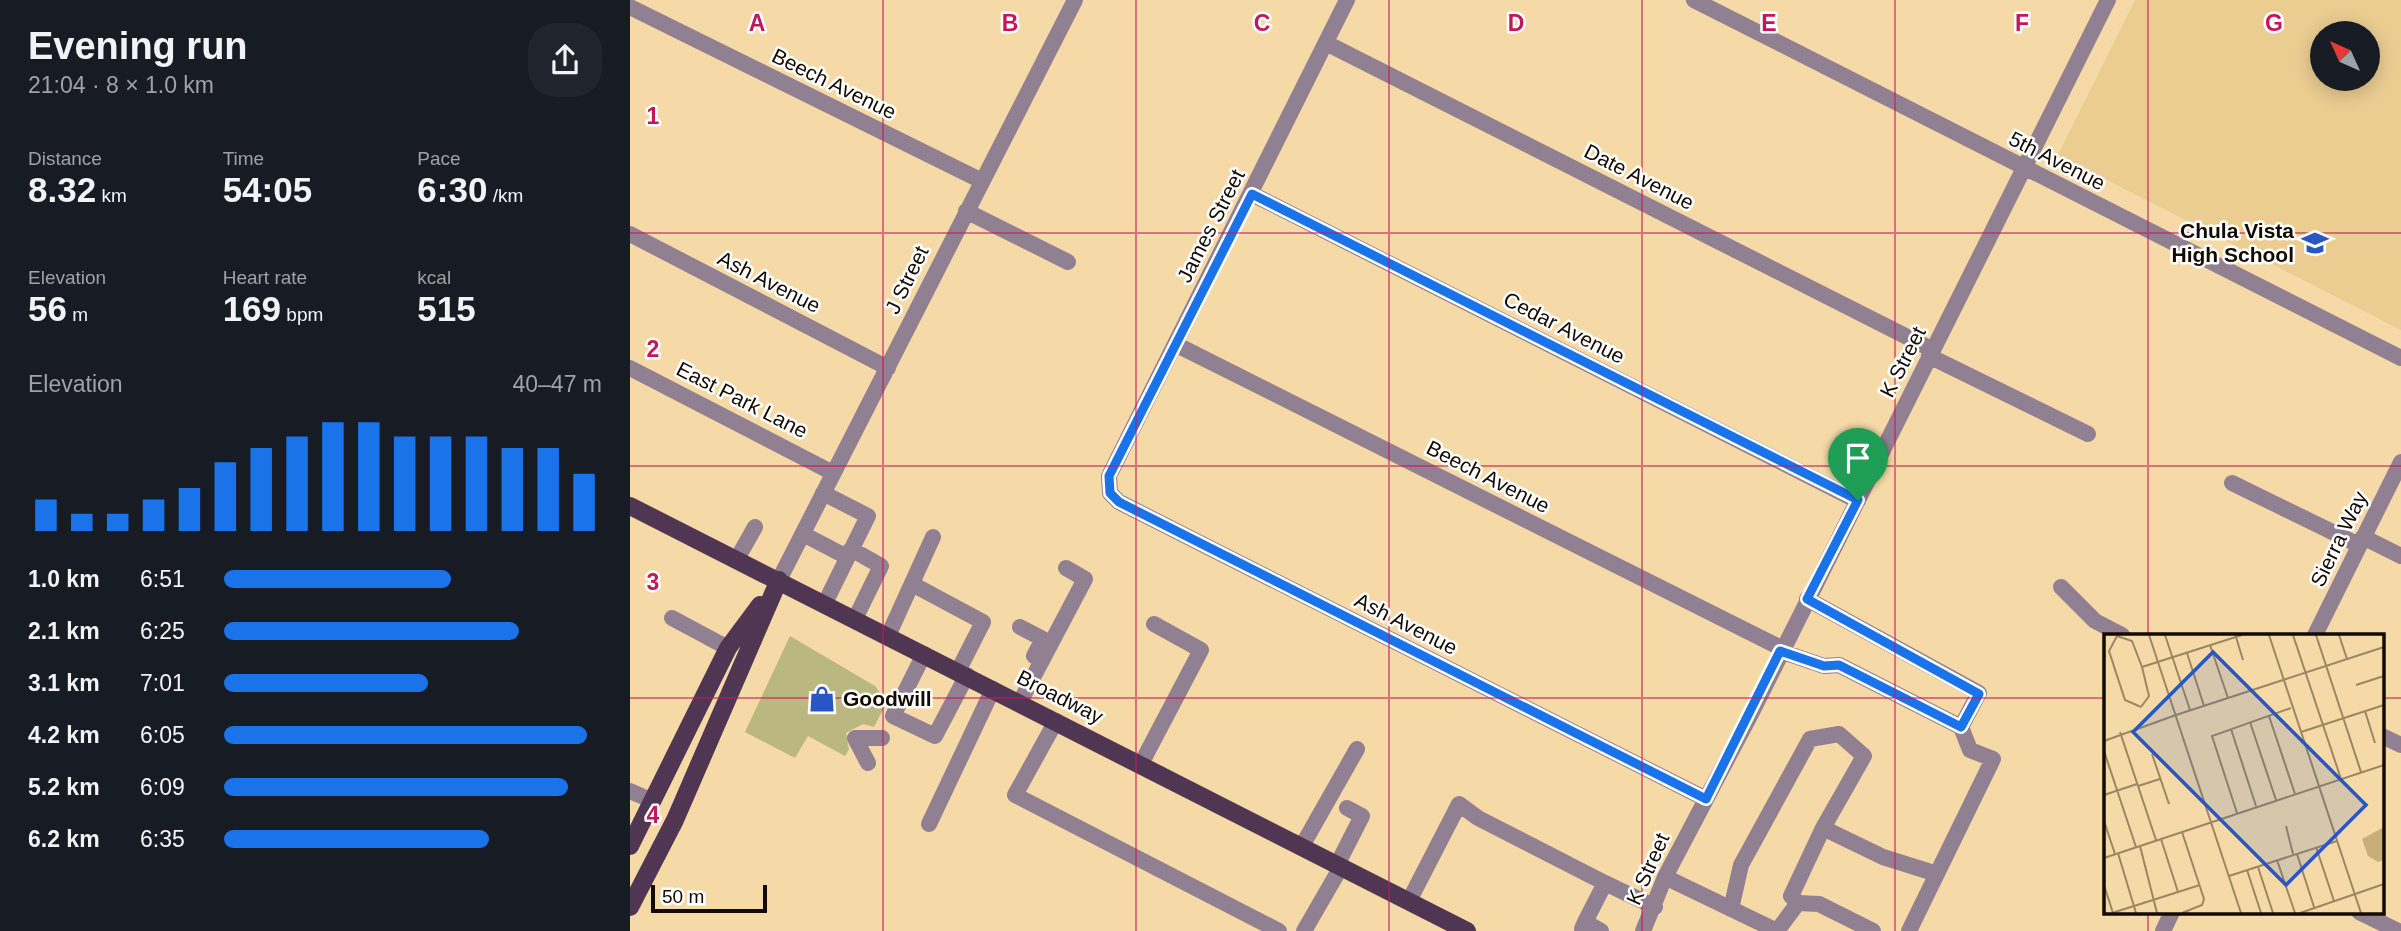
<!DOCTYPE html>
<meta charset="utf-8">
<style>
body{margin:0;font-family:Arial,sans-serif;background:#20242c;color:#f1f3f6;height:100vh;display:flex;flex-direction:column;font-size:26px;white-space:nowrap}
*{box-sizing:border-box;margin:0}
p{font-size:23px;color:#9ea1a6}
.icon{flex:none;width:38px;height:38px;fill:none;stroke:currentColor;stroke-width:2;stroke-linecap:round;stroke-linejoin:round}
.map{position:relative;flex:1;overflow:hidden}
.sheet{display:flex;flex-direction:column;background:#171b24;width:630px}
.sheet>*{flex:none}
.needle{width:46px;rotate:315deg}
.tools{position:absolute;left:1680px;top:21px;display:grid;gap:14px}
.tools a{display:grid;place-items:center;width:70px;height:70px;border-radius:50%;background:#171b24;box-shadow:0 4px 18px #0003;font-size:35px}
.scale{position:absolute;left:21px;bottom:18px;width:116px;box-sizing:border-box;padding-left:7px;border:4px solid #130a00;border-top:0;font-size:19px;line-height:24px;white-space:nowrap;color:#130a00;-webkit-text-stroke:5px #fff;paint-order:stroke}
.pin{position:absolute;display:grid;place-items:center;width:60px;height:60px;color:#fff;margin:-72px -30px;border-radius:50% 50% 50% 0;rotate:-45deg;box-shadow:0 0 7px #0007}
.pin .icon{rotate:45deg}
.round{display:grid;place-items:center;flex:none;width:74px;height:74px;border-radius:28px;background:#20242c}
.overview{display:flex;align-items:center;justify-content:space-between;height:119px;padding:0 28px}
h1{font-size:38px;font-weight:700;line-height:52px}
.figures{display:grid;grid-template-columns:repeat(3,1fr);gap:10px;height:119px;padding:7px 28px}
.figures div{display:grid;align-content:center}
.figures b{font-size:35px;font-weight:700}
.figures small{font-size:19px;font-weight:400}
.figures p{font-size:19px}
.chart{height:196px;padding:14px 28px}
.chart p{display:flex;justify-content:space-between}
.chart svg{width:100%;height:126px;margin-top:7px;stroke:#1a73e8;stroke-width:6}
ul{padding:0 28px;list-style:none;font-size:23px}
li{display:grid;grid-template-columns:112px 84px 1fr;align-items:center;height:52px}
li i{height:18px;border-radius:9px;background:#1a73e8}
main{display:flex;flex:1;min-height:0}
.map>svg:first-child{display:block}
.built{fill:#ebcd92;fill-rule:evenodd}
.building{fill:#bbb780}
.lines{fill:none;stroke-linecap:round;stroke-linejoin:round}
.minor{stroke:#918092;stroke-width:16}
.major{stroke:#513654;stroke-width:18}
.route-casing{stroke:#fff;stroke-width:14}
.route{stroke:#1a73e8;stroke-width:9}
.grid{fill:none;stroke:#c2185b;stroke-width:2;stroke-opacity:0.55}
.labels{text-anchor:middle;stroke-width:5;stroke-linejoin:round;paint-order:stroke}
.street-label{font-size:21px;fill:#130a00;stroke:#fff}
.poi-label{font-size:21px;font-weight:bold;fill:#130a00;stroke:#fff;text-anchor:end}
.inset-road{fill:none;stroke:#9b8764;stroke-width:2}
.view{fill:#2856c5;fill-opacity:0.15;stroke:#2856c5;stroke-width:3.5}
.inset-edge{fill:none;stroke:#130a00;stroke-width:3.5}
.grid-label{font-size:23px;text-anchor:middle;font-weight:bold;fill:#c2185b;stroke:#fff;stroke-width:5;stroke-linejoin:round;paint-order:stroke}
</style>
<main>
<section class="sheet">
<div class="overview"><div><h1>Evening run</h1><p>21:04 · 8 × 1.0 km</p></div><a class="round"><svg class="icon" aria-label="share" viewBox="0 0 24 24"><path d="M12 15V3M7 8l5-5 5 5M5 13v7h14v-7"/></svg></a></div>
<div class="figures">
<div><p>Distance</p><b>8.32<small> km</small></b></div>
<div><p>Time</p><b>54:05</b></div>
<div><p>Pace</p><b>6:30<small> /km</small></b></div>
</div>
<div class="figures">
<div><p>Elevation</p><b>56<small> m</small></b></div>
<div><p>Heart rate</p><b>169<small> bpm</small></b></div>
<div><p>kcal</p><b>515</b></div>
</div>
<div class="chart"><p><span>Elevation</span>40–47 m</p>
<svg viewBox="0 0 160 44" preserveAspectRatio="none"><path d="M5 44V33M15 44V38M25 44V38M35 44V33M45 44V29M55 44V20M65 44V15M75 44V11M85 44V6M95 44V6M105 44V11M115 44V11M125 44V11M135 44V15M145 44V15M155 44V24"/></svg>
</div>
<ul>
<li><b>1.0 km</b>6:51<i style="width:60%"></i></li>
<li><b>2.1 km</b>6:25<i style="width:78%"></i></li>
<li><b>3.1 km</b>7:01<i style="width:54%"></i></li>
<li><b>4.2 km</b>6:05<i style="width:96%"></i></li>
<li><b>5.2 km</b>6:09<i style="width:91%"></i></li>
<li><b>6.2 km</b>6:35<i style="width:70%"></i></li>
</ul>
</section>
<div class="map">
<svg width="1771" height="931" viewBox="0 0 1771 931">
<rect width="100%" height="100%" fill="#f5daa7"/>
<path class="built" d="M1505 0H1771V330L1428 155ZM1692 33H1738V79H1692Z"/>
<path class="building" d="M160 636 245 686 252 695 256 704 244 727 233 724 216 733 219 749 215 756 178 736 165 758 115 732Z"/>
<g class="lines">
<path class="minor" d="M717 0 479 476 480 493 489 502 1076 799
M1064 0 1771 358
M0 7 352 181
M696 43 1303 350
M622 194 1228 501
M336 211 438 262
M0 234 258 368
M545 344 1151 648
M1299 356 1458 434
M0 368 203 473
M1602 483 1729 545
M193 493 238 516 195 603
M173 534 217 557
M1733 537 1771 556
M221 549 251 566 225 619
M107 559 125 527
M149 580 445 0
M282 584 353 622 328 671
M1431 587 1465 621 1492 635
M1177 599 1349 693 1331 727 1340 750 1363 759 1279 931
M42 618 98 648
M390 627 413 639 404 656
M1685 635 1771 462
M258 636 303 537
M1150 651 1194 666 1209 665 1331 727
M294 654 263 716 305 736 337 675
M390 702 455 579 436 568
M426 721 385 795 649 931
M1752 736 1771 745
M238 763 225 738H252
M511 764 571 650 524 624
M0 791 23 801
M299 824 363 689
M672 846 727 749
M707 865 732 816 717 808
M1035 877 1147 931
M779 901 829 804 848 818 975 883
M1168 903 1161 896 1193 828 1253 857 1307 874
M1101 909 1111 865 1180 739 1209 734 1234 756 1193 828
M1729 912 1768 931
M955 922 975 883 1025 907
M952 929 955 922 971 931
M674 931 711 867
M1013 931 1035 877 1122 712 1478 0
M1147 931 1168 903 1189 904 1243 931
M1533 931 1542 912"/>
<path class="major" d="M0 506 837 931
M0 846 98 648 130 605
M0 907 45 820 149 580"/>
</g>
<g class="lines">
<g class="route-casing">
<path id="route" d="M622 194 1228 500 1177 599 1349 694 1331 727 1209 665 1194 666 1150 651 1076 799 489 502 480 493 479 476Z"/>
</g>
<use href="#route" class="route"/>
</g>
<path class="grid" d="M253 0V931M506 0V931M759 0V931M1012 0V931M1265 0V931M1518 0V635M0 233H1771M0 466H1771M0 698H1475M1752 698H1771M1518 912V931"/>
<defs>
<g id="school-bare" transform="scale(2.1)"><path d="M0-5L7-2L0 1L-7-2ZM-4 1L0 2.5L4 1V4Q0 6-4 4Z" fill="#2856c5" stroke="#fff" stroke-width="2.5" paint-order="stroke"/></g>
<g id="shop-bare" transform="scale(2.1)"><path d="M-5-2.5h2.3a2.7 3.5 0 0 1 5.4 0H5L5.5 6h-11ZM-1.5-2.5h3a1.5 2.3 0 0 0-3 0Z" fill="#2856c5" stroke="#fff" stroke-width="2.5" paint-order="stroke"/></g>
</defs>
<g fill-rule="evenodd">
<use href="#school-bare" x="1685" y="243"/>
<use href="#shop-bare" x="192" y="699"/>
</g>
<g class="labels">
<g class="street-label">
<text transform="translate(204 84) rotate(26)" y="7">Beech Avenue</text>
<text transform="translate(1427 161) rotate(27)" y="7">5th Avenue</text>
<text transform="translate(1009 177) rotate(27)" y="7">Date Avenue</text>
<text transform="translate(581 226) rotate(-63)" y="7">James Street</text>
<text transform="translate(277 280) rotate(-64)" y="7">J Street</text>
<text transform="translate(139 282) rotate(27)" y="7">Ash Avenue</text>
<text transform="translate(934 328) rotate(27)" y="7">Cedar Avenue</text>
<text transform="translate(1273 362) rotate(-63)" y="7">K Street</text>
<text transform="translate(112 400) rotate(27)" y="7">East Park Lane</text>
<text transform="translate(858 477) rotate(27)" y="7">Beech Avenue</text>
<text transform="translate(1709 539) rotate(-64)" y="7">Sierra Way</text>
<text transform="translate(776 624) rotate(27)" y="7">Ash Avenue</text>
<text transform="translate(430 697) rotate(27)" y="7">Broadway</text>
<text transform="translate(1018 869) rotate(-66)" y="7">K Street</text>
</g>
<g class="poi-label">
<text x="1664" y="238">Chula Vista<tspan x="1664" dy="24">High School</tspan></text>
<text x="213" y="706" text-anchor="start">Goodwill</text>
</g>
</g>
<g transform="translate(1474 634)">
<rect width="280" height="280" fill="#f5daa7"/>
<path d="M280 193V226L274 228 264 222 258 205Z" fill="#c8ae7a"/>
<path class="inset-road" d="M45 1 137 279M61 1 86 76M165 1 257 279M189 1 237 145M212 1 257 138M235 1 243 25M13 2 5 17 21 66 37 73M13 2 28 7 38 33 45 62 37 73M132 3 139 26M106 11 124 64M83 19 100 72M38 33 138 1M252 51 280 42M261 77 271 109M72 81 280 13M165 82 191 160M146 88 172 166M127 95 152 172M16 98 52 206M197 98 280 71M0 107 72 81M0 117 32 213M48 120 65 170M34 152 56 145M0 161 33 150M133 179 108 102 187 74M0 187 11 220M182 192 189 220M78 198 100 265 98 271 78 279M57 205 74 258M36 212 53 279M212 213 230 267M14 219 32 279M193 220 210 273M0 224 280 131M173 226 191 279M154 233 169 279M143 236 157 279M125 242 233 207M0 251 9 279M8 279 96 251M196 279 280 250"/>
<path class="view" d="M109 18 262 171 182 251 29 98Z"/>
<rect width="280" height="280" class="inset-edge"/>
</g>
<g class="grid-label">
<text x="127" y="31">A</text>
<text x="380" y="31">B</text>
<text x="632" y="31">C</text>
<text x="886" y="31">D</text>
<text x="1139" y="31">E</text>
<text x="1392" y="31">F</text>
<text x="1644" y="31">G</text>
<text x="23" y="124">1</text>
<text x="23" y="357">2</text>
<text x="23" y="590">3</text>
<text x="23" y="823">4</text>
</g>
</svg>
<div class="tools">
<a><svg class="needle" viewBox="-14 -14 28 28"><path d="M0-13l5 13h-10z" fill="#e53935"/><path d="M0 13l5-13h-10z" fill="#9ea1a6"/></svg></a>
</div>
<div class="scale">50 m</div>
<div class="pin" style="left:1228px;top:500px;background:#1e9e55"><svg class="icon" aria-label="arrive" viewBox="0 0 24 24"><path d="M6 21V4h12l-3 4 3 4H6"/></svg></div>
</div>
</main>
